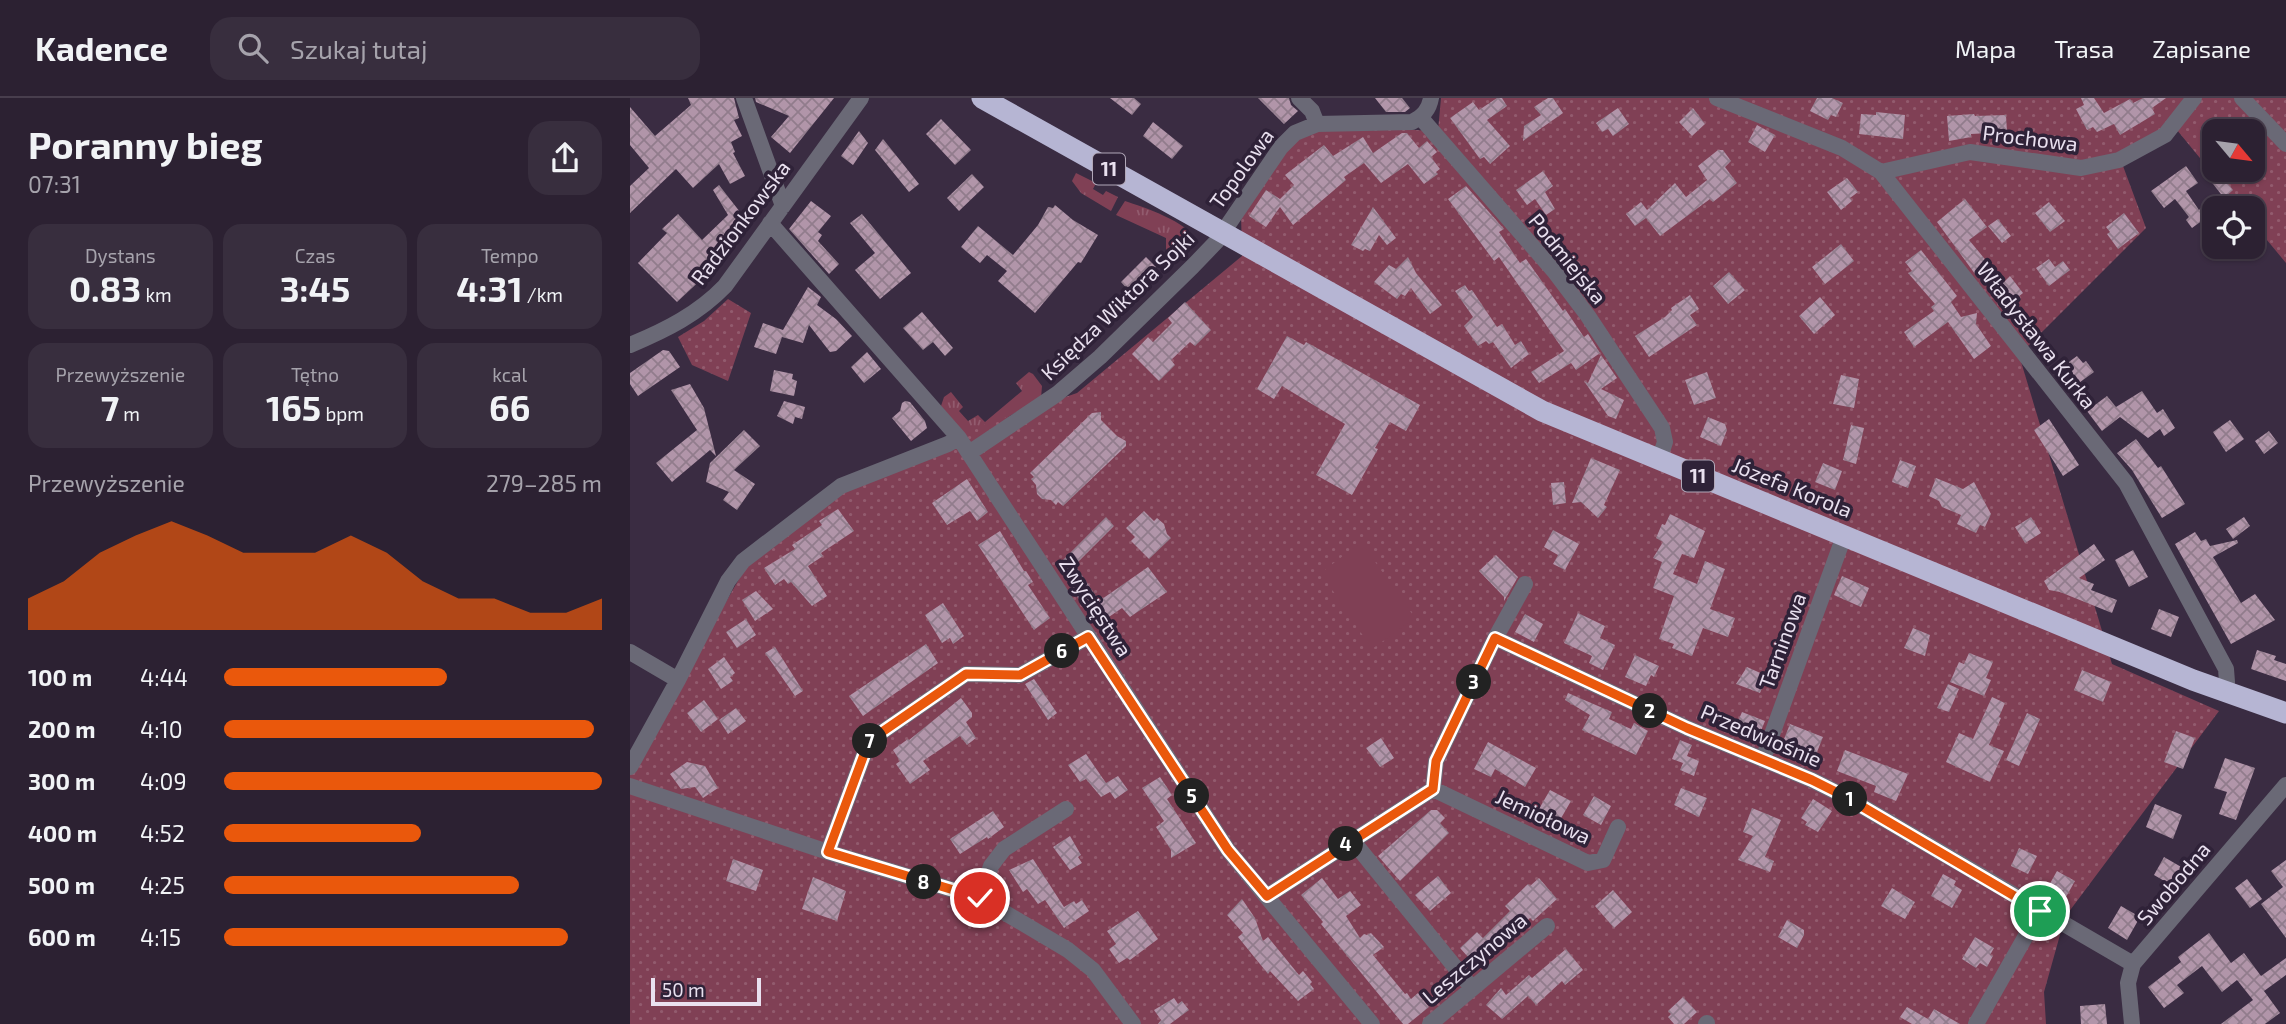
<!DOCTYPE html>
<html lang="pl">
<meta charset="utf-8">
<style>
body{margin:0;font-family:"Exo 2",sans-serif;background:#382e3e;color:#f1f3f6;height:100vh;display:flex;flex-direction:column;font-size:26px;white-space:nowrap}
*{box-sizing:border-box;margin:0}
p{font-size:23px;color:#a6a3ac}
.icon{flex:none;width:38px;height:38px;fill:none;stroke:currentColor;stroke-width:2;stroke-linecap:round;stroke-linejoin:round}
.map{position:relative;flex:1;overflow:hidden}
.sheet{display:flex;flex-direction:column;background:#2c2132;width:630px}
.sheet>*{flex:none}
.needle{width:46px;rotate:119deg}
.controls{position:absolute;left:1572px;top:21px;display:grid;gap:14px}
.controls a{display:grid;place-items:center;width:63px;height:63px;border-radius:14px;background:#2c2132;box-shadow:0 2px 5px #0004,0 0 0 2px #483e4d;font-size:35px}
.scale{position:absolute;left:21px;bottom:18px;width:110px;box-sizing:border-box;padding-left:7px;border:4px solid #e9e0ef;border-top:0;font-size:19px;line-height:24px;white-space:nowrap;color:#e9e0ef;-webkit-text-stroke:5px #2f2238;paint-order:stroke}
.pin{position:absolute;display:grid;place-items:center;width:60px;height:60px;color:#fff;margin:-30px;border:4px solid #fff;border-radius:50%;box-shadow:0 2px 7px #0007}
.km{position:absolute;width:35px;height:35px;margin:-18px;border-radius:50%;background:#222;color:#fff;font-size:19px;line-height:35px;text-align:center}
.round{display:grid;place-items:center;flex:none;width:74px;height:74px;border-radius:21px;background:#382e3e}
.headline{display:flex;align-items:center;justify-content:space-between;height:119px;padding:0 28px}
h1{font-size:38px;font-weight:700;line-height:52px}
.metrics{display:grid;grid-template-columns:repeat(3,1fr);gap:10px;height:119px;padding:7px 28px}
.metrics div{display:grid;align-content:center;border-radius:18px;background:#382e3e;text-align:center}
.metrics b{font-size:35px;font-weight:700}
.metrics small{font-size:19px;font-weight:400}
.metrics p{font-size:19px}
.chart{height:196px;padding:14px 28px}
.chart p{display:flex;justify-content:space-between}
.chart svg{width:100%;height:126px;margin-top:7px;fill:#ea580c;opacity:.7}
ul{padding:0 28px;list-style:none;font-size:23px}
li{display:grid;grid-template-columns:112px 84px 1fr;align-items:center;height:52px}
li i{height:18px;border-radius:9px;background:#ea580c}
header{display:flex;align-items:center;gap:42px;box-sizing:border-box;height:98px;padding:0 35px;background:#2c2132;border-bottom:2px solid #483e4d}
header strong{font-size:33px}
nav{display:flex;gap:38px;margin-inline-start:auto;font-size:24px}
.search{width:490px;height:63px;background:#382e3e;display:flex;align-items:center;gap:18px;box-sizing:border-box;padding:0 24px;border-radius:21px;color:#a6a3ac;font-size:26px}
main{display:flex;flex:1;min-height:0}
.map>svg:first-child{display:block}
.grass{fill:url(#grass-tufts)}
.park{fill:url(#park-dots);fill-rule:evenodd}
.pitch{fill:#804055}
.building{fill:url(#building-cross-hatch)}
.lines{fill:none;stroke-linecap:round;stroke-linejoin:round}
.minor{stroke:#6a6976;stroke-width:16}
.highway{stroke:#b6b5d3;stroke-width:21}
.route-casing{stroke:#fff;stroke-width:14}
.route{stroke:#ea580c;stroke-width:9}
.labels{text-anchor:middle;stroke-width:7;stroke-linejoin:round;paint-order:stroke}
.shield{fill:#2f2238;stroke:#b1a7b8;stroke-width:2}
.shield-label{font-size:19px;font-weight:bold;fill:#e9e0ef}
.street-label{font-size:21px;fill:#e9e0ef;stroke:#2f2238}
</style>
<header>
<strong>Kadence</strong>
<div class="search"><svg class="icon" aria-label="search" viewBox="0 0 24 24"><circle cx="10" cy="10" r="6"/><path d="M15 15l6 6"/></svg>Szukaj tutaj</div>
<nav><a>Mapa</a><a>Trasa</a><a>Zapisane</a></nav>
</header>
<main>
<section class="sheet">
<div class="headline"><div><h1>Poranny bieg</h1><p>07:31</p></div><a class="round"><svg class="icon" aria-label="share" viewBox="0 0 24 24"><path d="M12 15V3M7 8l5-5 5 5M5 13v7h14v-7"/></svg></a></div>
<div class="metrics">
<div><p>Dystans</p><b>0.83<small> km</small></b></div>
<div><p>Czas</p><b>3:45</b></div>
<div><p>Tempo</p><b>4:31<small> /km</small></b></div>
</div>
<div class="metrics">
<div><p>Przewyższenie</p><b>7<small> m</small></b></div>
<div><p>Tętno</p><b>165<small> bpm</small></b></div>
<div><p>kcal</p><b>66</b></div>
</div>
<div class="chart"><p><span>Przewyższenie</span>279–285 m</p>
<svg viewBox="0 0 160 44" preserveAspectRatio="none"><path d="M0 44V33L10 27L20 17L30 11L40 6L50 11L60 17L70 17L80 17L90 11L100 17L110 27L120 33L130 33L140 38L150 38L160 33V44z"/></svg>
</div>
<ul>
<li><b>100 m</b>4:44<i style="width:59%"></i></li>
<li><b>200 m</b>4:10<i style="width:98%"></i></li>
<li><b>300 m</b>4:09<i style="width:100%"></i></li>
<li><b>400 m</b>4:52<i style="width:52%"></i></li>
<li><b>500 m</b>4:25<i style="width:78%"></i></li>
<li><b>600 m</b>4:15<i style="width:91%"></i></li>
</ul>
</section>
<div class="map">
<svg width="1656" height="926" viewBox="0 0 1656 926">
<defs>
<pattern id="grass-tufts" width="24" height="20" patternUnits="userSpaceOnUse" patternTransform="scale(1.75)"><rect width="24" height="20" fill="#804055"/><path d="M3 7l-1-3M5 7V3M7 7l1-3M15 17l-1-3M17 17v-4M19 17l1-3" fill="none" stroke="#925b6e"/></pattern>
<pattern id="park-dots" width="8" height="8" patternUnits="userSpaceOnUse" patternTransform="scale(1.75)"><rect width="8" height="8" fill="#804055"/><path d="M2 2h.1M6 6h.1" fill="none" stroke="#925b6e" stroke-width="1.8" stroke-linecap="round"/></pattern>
<pattern id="building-cross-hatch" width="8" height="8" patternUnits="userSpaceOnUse" patternTransform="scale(1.75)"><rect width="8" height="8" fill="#b195a9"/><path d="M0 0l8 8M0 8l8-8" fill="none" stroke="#917c8c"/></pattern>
</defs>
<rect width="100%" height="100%" fill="#3a2c42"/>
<path class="grass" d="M446 75 466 85 463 91 473 97 476 93 488 99 481 113 451 95 442 83Z
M495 103C513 109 559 124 566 143L563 149 536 171V140L486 117Z
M399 274 403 276 412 288 411 300 343 339 332 333 311 308 314 299 321 294 333 309 329 313 338 323 348 317 355 324 392 293 386 285Z"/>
<path class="park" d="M811 0H1656V165L1622 124V110H1611L1542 26 1493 68 1516 130 1389 257 1482 566 1589 613 1435 819 1414 894 1416 926H0V672L117 467 173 414 319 339 447 295 612 158 611 115 671 34 715 29 808 33ZM1584 33H1622V72H1584Z
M98 201 121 215 98 283 62 267 48 239 74 223Z"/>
<path class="pitch" d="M731 444 785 520 742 551 691 475Z"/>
<path class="building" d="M58 0H104L109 20 104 22 112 38 101 44 105 54 103 55 115 78 100 86 89 66 63 90 46 71 0 115V88L19 70 0 47V9L25 38 61 7Z
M125 0H204L160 55 141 39 159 18 126 4Z
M480 0H504L511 6 502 17Z
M628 0H659L661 7 668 13 654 26Z
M745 0H772L780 10 775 14H756Z
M867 0H872L877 8 857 22 880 48 860 66 854 59 850 61 820 20 843 4 849 12Z
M918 0H923L933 15 893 43 894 28 911 17 904 9Z
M1187 0H1202L1213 5 1206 19 1201 17 1198 22 1180 13Z
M1451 0H1464L1474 15 1500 1 1503 5 1513 0H1536L1522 10 1525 16 1490 37 1484 26 1467 34 1463 29 1457 32 1446 11 1454 7Z
M988 10 999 26 983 38 978 31 972 34 966 25Z
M1063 10 1075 26 1062 38 1049 24Z
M1246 14 1275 17 1273 41 1229 36 1231 16 1246 17Z
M1344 16 1345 18 1376 17 1377 34 1341 36V39L1319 43 1317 18Z
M311 21 341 52 325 67 296 36Z
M523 24 553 48 542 61 513 38Z
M1127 27 1145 37 1135 54 1118 44Z
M229 33 238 45 223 67 211 58Z
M772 35H777L789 50 797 43 807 54 801 59 810 71 806 74 808 76 794 86 778 66 751 85 734 65 714 79 716 82 663 127 650 109 636 129 619 118 636 92 650 101 664 87 655 77 694 47 703 58 733 39 743 55Z
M253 41 289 86 279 94 245 52Z
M1088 52H1093L1101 63 1095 69 1107 85 1083 104 1080 101 1030 138 1016 120 1005 128 996 116 1011 104 1017 112 1045 85 1056 99 1077 82 1068 68Z
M1556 68 1568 85 1556 93 1569 112 1573 108 1580 117 1562 130 1556 122 1559 119 1545 101 1534 110 1521 93Z
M913 73 923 88 915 94 925 111 916 117 905 101 897 107 886 92Z
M1589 74 1603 92 1594 100 1580 82Z
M342 76 354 89 329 113 317 100Z
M1217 80 1228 94 1220 100 1222 103 1211 112 1197 94Z
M89 87 110 114 107 117 118 130 87 158 91 163 47 204 8 165 37 135 32 131 48 116 72 142 98 117 83 92Z
M836 88 874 131 869 134 890 165 896 161 933 213 935 211 954 239 958 236 970 255 946 272 941 265 909 285 901 274 934 253 869 159 864 163 818 101Z
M1335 101 1357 129 1339 142 1374 184 1380 178 1393 195 1377 208 1353 176 1348 180 1307 124Z
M181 103 201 118 188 134 192 137 188 143 209 166 199 176 159 131Z
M1419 104 1435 123 1420 134 1405 115Z
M425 107 443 122 468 137 451 165 448 164 405 215 368 183 377 173 357 157 350 165 331 149 348 128 383 157 408 127 418 109 423 110Z
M743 109 766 140 757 147 749 137 740 153 735 151 733 153 721 147Z
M1494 115 1509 135 1488 151 1477 136 1480 134 1476 129Z
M232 116 281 175 250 201 225 172 245 155 220 125Z
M1368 121 1381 138 1372 145 1358 128Z
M1211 146 1224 163 1195 186 1182 169Z
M1291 152 1327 198 1321 204 1331 219 1347 215 1346 226 1361 248 1344 261 1318 224 1284 249 1274 234 1304 213 1301 209 1305 206 1278 175 1282 173 1275 164Z
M516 159 526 169 500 194 491 184Z
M778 159 786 175 812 207 800 216 781 190 775 198 771 196 767 201 744 184 759 167 766 171Z
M1419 161 1425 169 1433 163 1440 172 1419 188 1406 170Z
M1099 174 1115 192 1098 206 1083 188Z
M835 187 839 193 842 192 867 229 872 226 885 247 891 243 899 256 881 270 863 244 859 246 856 243 848 248 834 228 843 219 825 193Z
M178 189 191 199 187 207 206 221 222 238 206 253 200 254 179 227 173 245 152 239 146 256 124 249 133 225 153 232Z
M1060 197 1069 211 1060 217 1067 227 1019 259 1005 238 1035 219 1042 212 1041 210Z
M1190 199 1205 217 1184 236 1169 218Z
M555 204 581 232 565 248 560 244 541 262 545 267 529 283 502 256 518 239 523 244 542 225 538 220Z
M292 214 323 250 315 258 303 244 293 252 273 230Z
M657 238 674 247 676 244 790 307 776 333 760 324 745 350 748 351 722 397 686 377 715 326 652 288 644 301 627 291Z
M33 252 39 253 50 269 8 298 0 286V275Z
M237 254 251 271 234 285 221 269Z
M971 257 987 280 971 291 994 302 986 321 978 318 954 283 958 285Z
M1447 258 1453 265 1456 263 1464 274 1442 290 1428 272Z
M144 272 163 276 162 281 167 283 164 298 140 293Z
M1077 274 1086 300 1064 307 1055 282Z
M1211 277 1229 281 1224 310 1203 306Z
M60 286 74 310 86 358 80 352 42 384 26 365 67 332 41 292Z
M1512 293 1527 315 1533 311 1545 330 1534 338 1530 331 1518 340 1490 319 1472 333 1457 313 1477 298 1486 309Z
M154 303 175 309 172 321 165 319 163 326 147 318Z
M275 303 280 304 295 323 297 330 281 343 262 320 270 313 272 305Z
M471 314V322L487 338 496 343V348L433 408 428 404 426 407 421 402 412 401 407 396 406 387 401 381 404 379 400 375 462 315Z
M1078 319 1095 326 1097 332 1091 348 1070 339Z
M1419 321 1449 367 1433 378 1404 332Z
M1600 322 1614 341 1596 354 1583 334Z
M1221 327 1234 330 1226 366 1213 362Z
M114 332 130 348 104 372 125 386 107 412 93 402 99 394 76 384 80 365Z
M1639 333 1648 345 1634 356 1625 343Z
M1506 341 1528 370 1531 368 1555 406 1532 420 1502 372 1487 355Z
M961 360 990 372 974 407 977 409 968 420 951 404 942 405Z
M1270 362 1286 368 1278 390 1262 384Z
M1193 365 1212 373 1205 392 1185 384Z
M1306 380 1333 391 1344 384 1361 416 1355 429 1350 427 1346 435 1327 426 1331 417 1312 409 1309 403 1299 398Z
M337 381 358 414 347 423 340 413 317 427 302 405Z
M934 384 936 405 923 407 921 385Z
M208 411 224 433 191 455 193 458 178 468 197 498 182 508 161 484 158 486 154 481 145 487 134 470 165 451 162 447 192 427 189 423Z
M514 413 524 423 527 420 534 426 537 436 541 440 519 461 501 443 505 439 496 430Z
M1040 416 1075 433 1064 460 1052 456 1043 476 1067 486 1075 463 1095 471 1080 511 1105 520 1098 539 1073 530 1062 558 1042 550 1044 546 1029 541 1044 498 1023 490 1032 464 1023 460 1033 444 1026 440 1032 426 1035 427Z
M476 419 484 428 445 467 466 498 452 506 427 468Z
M1401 419 1411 435 1395 445 1385 429Z
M1614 419 1620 428 1603 441 1596 431Z
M923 432 949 446 935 472 923 466 928 457 914 449Z
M370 433 394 473H396L403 484 398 487 420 520 404 532 348 447Z
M1565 434 1571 443 1576 441 1580 448 1607 442 1608 445 1583 459 1611 505 1625 496 1645 522 1601 546 1545 446Z
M1464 446 1475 462 1449 480 1464 486 1461 492 1487 502 1482 515 1430 494 1419 492 1414 483Z
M1503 452 1518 479 1499 489 1485 462Z
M866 457 888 479 874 503V499L849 473Z
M518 469 537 494 500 519 492 510 473 523 462 508Z
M1212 478 1239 490 1231 509 1204 497Z
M126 493 143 511 125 523 112 502Z
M313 505 334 538 323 546 320 540 312 545 295 517Z
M1529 511 1549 519 1541 539 1521 531Z
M948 515 975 528 970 540 985 547 973 572 959 565 962 558 934 545Z
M895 516 913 526 904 544 885 534Z
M116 521 126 537 107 550 96 534Z
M1283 530 1300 537 1295 558 1274 550Z
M296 546 308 565 233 618 219 598Z
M145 549 173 593 165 598 135 555Z
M1627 552 1646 558 1644 562 1656 566V583L1621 571Z
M1339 555 1363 564 1356 580 1361 582 1354 598 1320 584 1329 564 1334 566Z
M1005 557 1029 568 1024 579 1021 577 1016 588 995 579Z
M94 559 105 575 100 579 103 583 91 591 78 571Z
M1117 569 1137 578 1130 595 1106 586Z
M1452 572 1481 584 1473 604 1444 592Z
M404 581 427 615 418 622 395 586Z
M1318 586 1329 591 1319 614 1307 610Z
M938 595 982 614 979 621 1001 631 1004 625 1018 633 1006 657 952 632 960 617 935 602Z
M1362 599 1375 605 1369 619 1371 620 1359 647 1374 653 1360 684 1316 664 1329 635 1343 641Z
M331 600 342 615V619L336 624 346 640 337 647 330 638 293 663 300 672 280 686 266 666 270 663 263 652 278 641 279 642Z
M74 602 88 621 71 634 57 615Z
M106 610 116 623 98 636 89 622Z
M1112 614 1135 623 1126 645 1103 635Z
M1397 615 1410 621 1389 668 1376 662Z
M1160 626 1193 639 1185 659 1152 646Z
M1546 633 1565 640 1553 671 1534 664Z
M751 640 764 660 750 669 736 650Z
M1050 642 1062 647 1057 658 1069 663 1064 678 1050 672 1053 665 1042 661Z
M858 644 906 670 895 689 865 671 861 679 844 671Z
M1215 652 1278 676 1266 703 1244 694 1246 688 1207 673Z
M456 656 476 685 488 678 498 692 485 701 480 694 471 699 456 681 450 684 438 667Z
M1595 660 1625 670 1606 722 1589 716 1597 694 1584 690Z
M57 664 75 668 88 690 73 700 65 689 51 691 40 676Z
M530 679 542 697 537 701 566 745 541 760V752L526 729 534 723 512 690Z
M1051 690 1077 700 1069 719 1044 707Z
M920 692 941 703 930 722 909 711Z
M964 698 981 708 971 727 953 717Z
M1183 701 1202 713 1188 734 1175 727 1177 724 1171 720Z
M1525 706 1552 717 1543 741 1516 729Z
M1122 710 1151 722 1135 759 1144 763 1140 774 1108 762 1123 738 1113 734Z
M801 712H807L815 720 810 725 819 735 770 783 748 758Z
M363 713 374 729 358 741 357 739 330 756 320 741Z
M440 738 451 757 448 759 452 765 440 772 423 749Z
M1389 750 1407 758 1398 776 1381 768Z
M1534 759 1553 770 1543 788 1524 777Z
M103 761 133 772 126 793 96 783Z
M403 761 434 809 444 803 446 806 452 802 459 813 434 830 415 802 408 806 397 791 393 794 379 772Z
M1656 762V840L1631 806 1653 789 1641 773Z
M1427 773 1445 783 1432 806 1414 796Z
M1313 776 1326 783 1324 787 1332 792 1322 810 1301 798Z
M808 778 821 795 800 813 785 797Z
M183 779 216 793 207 823 172 811Z
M692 780 708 801 720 793 731 807 716 818 730 840 734 836 737 837 741 835 754 849 743 857 775 896 777 895 781 901 788 895 799 909 778 926H773L691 826 693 824 671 797Z
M909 780 927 801 903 823 900 820 893 827 891 825 860 847 863 851 846 868 830 850 847 834 853 840 880 813 875 808 898 786 900 788Z
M1617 781 1632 801 1620 810 1605 790Z
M1262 790 1285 804 1275 821 1251 808Z
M983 792 1002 814 984 830 965 808Z
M612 801 625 820 633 843 638 839 669 877 673 873 682 884 680 886 684 891 668 903 640 873 638 876 608 839 613 835 597 817Z
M1491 808 1510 819 1497 842 1478 830Z
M508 813 528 841 500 862 497 860 489 865 479 851 486 846 477 833Z
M1157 822 1174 832V837L1167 850 1148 839Z
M1579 835 1601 865 1614 855 1631 878 1656 860V877L1634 893 1650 915 1635 926H1591L1623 902 1607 882 1592 894 1572 868 1547 887 1554 895 1534 910 1518 889 1551 864 1548 859Z
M1345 839 1364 850 1360 857 1363 858 1357 869 1350 865 1346 870 1332 861Z
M936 851 953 872 935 887 932 883 906 907 898 898 872 921 856 907 871 890 876 897 899 877 902 880Z
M1053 899 1067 914 1054 926H1044L1038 919 1041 916 1038 913Z
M544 900 548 906 552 903 559 912 540 926H528L531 922 524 912Z
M1475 906 1477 926H1451L1450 908Z
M1277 909 1298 921 1304 911 1330 926H1282L1270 919Z"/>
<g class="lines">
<path class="minor" d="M114 0 153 108
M669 0 682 13 687 26
M1087 0 1212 50 1251 74 1496 385 1596 571 1597 584 1593 594
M1612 0 1656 46
M791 20 924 173 958 218 1032 330 1035 344 1029 362
M1251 74 1340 54 1451 70 1489 62 1535 37 1564 0
M140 125 329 340 598 752 742 926
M0 247C36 232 68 216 95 188L231 0
M339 355 427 296 470 259 563 168 587 143 651 49 665 35 687 26 782 24C793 18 799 12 801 0
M865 540 1057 630 1182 682 1216 699 1503 866
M0 554 48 582
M1133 661 1214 438
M0 669 48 582 98 483 113 463 211 388 318 346 329 340
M0 688 207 757 350 800 438 852 463 872 503 926
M803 691 806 663 861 548 895 486
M722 742 842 890
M198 754 239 643 336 576 390 577 458 539
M637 798 803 691 958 765 973 762 988 729
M350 800 361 768 374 751 436 711
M800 926 917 828
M1076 926 1077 925
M1346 926 1410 813
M1502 926 1498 885 1503 866 1656 687"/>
<path class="highway" d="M352 0 912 313 1563 582 1656 615"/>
</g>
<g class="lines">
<g class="route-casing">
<path id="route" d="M350 800 198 754 239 643 336 576 390 577 458 539 598 752 637 798 803 691 806 663 865 540 1057 630 1182 682 1216 699 1410 813"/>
</g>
<use href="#route" class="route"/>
</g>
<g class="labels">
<g class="shield">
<rect x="463" y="55.5" width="32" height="31" rx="5"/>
<rect x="1052" y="362.5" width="32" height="31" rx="5"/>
</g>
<g class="shield-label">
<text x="479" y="78">11</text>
<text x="1068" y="385">11</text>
</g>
<g class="street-label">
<text transform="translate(1400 41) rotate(7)" y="7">Prochowa</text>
<text transform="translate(612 71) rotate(-54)" y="7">Topolowa</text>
<text transform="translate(111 125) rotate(-53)" y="7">Radzionkowska</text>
<text transform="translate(937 161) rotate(51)" y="7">Podmiejska</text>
<text transform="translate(488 208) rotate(-44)" y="7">Księdza Wiktora Sojki</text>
<text transform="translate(1406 238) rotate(52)" y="7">Władysława Kurka</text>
<text transform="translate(1162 390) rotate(22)" y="7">Józefa Korola</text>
<text transform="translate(465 509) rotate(57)" y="7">Zwycięstwa</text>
<text transform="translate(1153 543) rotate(-70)" y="7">Tarninowa</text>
<text transform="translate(1131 638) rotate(23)" y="7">Przedwiośnie</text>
<text transform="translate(913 719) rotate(25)" y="7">Jemiołowa</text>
<text transform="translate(1544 786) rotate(-50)" y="7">Swobodna</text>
<text transform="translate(845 861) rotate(-40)" y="7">Leszczynowa</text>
</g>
</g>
</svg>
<div class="controls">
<a><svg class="needle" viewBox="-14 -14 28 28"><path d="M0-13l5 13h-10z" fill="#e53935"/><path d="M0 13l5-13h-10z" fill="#a6a3ac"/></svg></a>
<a><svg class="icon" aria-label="locate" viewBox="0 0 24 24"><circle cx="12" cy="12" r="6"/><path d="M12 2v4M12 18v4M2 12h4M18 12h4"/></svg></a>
</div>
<div class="scale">50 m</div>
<div class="pin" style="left:1410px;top:813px;background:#1e9e55"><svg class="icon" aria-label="arrive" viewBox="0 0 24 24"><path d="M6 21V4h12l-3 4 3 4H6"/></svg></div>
<div class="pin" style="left:350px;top:800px;background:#d93025"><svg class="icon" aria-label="check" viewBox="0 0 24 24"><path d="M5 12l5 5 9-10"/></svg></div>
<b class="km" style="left:1220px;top:701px">1</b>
<b class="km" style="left:1020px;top:613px">2</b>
<b class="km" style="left:844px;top:584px">3</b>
<b class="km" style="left:716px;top:746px">4</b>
<b class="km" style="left:562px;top:698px">5</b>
<b class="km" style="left:432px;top:553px">6</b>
<b class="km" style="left:240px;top:643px">7</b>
<b class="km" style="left:294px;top:784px">8</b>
</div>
</main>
